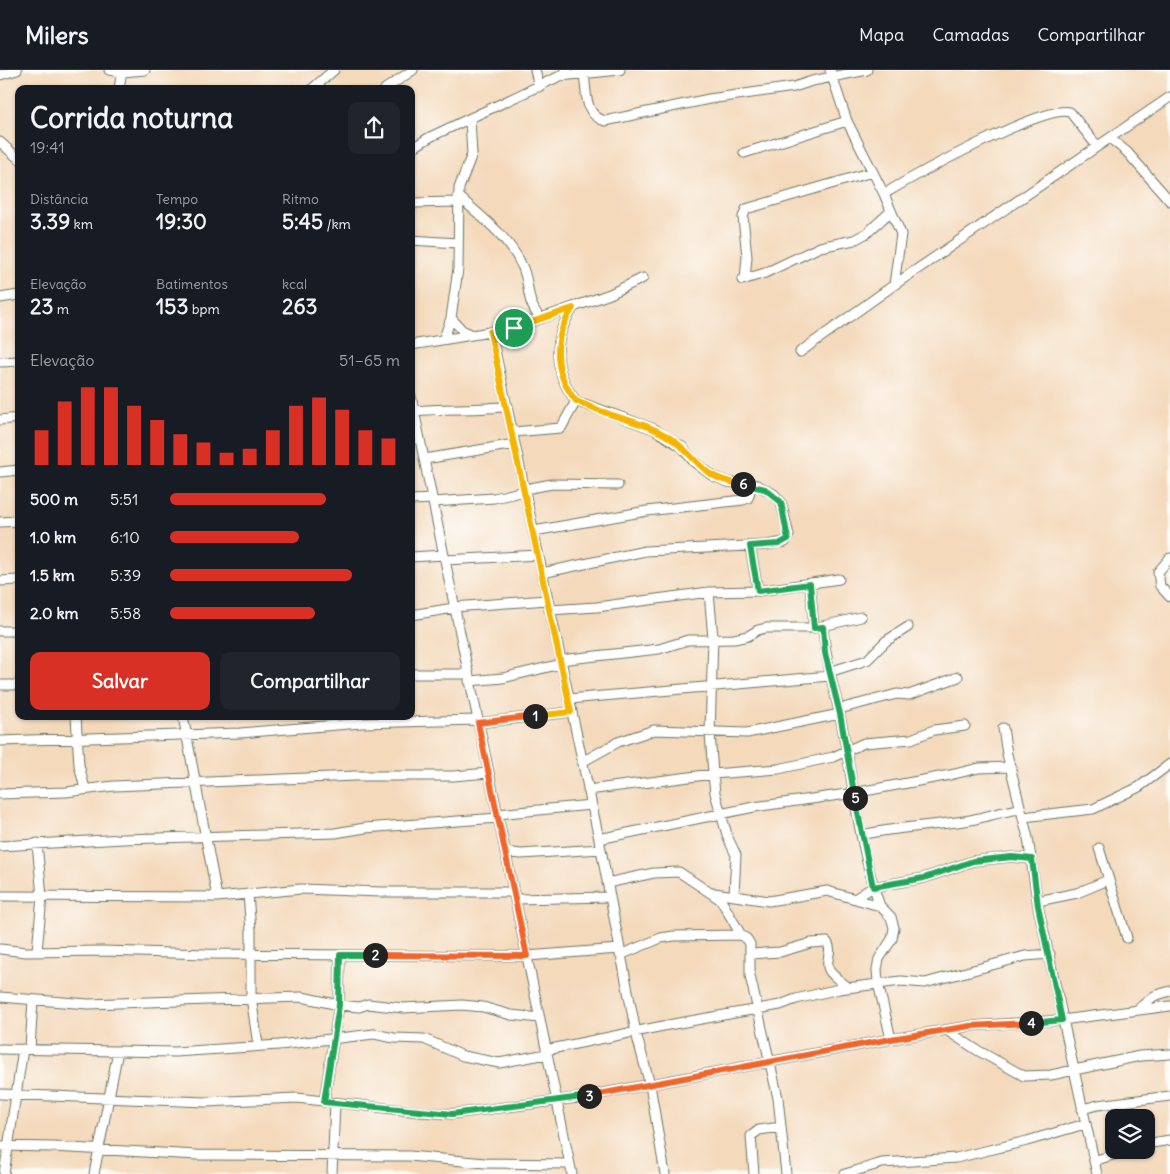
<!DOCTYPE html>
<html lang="pt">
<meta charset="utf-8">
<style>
body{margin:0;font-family:Delius,sans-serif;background:#20242c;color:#f1f3f6;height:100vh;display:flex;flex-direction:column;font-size:19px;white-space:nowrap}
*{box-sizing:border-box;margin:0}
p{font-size:16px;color:#9ea1a6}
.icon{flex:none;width:28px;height:28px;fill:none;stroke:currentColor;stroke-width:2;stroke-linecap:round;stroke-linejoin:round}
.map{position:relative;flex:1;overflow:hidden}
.details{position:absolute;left:15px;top:15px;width:400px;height:635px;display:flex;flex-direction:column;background:#171b24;border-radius:10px;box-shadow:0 1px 4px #0004}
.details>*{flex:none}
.buttons{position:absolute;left:1105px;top:1039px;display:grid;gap:10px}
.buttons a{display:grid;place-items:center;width:50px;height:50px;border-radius:10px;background:#171b24;box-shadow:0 1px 4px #0004;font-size:25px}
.pin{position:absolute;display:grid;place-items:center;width:42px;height:42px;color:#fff;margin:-21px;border:2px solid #fff;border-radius:50%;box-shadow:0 1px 5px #0007}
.km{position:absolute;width:25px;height:25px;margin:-12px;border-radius:50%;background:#222;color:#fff;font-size:14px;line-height:25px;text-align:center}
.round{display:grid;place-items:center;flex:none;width:52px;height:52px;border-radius:10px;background:#20242c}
.summary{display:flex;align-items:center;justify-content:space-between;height:85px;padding:0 15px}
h1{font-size:28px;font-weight:700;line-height:38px}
.stats{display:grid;grid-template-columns:repeat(3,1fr);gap:8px;height:85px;padding:5px 15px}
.stats div{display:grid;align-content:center}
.stats b{font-size:21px;font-weight:700}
.stats small{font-size:14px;font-weight:400}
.stats p{font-size:14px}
.chart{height:140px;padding:10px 15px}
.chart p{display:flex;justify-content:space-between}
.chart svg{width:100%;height:90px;margin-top:5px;stroke:#d93025;stroke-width:6}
.primary-button{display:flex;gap:10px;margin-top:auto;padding:10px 15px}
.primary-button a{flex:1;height:58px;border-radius:10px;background:#d93025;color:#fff;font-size:20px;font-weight:700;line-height:58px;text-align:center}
.primary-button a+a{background:#20242c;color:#f1f3f6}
ul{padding:0 15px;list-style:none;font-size:16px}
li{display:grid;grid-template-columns:80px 60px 1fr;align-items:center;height:38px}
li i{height:12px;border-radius:6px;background:#d93025}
header{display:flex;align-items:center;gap:30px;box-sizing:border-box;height:70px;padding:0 25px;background:#171b24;border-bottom:1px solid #363941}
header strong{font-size:24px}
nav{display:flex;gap:28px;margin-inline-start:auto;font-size:18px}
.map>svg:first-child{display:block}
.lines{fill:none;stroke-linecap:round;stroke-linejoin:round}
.minor-casing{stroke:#6a7463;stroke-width:11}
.minor{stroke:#fff;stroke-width:9}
.split-1-casing{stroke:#fff;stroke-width:10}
.split-2-casing{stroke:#fff;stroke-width:10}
.split-3-casing{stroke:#fff;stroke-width:10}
.split-4-casing{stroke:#fff;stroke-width:10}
.split-5-casing{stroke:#fff;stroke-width:10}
.split-6-casing{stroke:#fff;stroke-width:10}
.split-7-casing{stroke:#fff;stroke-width:10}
.split-1{stroke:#f5b400;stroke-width:6}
.split-2{stroke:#f0652b;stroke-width:6}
.split-3{stroke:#22a559;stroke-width:6}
.split-4{stroke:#f0652b;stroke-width:6}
.split-5{stroke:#22a559;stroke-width:6}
.split-6{stroke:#22a559;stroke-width:6}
.split-7{stroke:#f5b400;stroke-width:6}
</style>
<header>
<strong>Milers</strong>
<nav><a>Mapa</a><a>Camadas</a><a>Compartilhar</a></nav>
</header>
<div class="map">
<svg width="1170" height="1104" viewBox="0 0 1170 1104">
<rect width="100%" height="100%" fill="#fdfcf7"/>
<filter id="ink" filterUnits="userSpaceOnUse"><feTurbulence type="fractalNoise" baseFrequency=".02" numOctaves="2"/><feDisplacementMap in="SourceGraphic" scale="10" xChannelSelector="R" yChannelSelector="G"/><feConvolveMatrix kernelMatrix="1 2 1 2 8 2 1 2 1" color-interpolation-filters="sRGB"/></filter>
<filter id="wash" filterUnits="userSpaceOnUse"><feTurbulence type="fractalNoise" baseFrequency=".0096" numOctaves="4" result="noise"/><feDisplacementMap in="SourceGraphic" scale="20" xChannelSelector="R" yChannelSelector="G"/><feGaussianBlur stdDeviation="1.12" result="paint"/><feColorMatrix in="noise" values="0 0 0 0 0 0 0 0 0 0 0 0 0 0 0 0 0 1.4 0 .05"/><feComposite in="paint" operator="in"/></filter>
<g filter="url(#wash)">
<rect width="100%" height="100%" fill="#f4d9bb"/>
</g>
<g filter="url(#ink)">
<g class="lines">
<g class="minor-casing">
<path id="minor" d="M109 0 122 2 145 0
M535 0 539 17
M830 0 847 51 884 124 901 164 894 215
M584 4C587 24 584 45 605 51L709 29 794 17 812 11 867 0
M0 5 17 0
M560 6 620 0
M119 19 122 0
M312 19 334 0
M385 19 413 0
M1111 69 1127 82 1170 131
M0 72 19 89
M411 79 430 67 560 6 567 0
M744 83 847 51
M884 124C912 107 1044 34 1070 42L1097 76
M458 126C482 147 510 168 523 198 531 218 525 231 541 249
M411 133 457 132
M411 170 457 173
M745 209 747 187 743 147 746 139 872 102
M742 210 765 203 820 177 854 170 867 163 890 142
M0 228 19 225
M451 248 462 260 471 264
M491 262 599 769 636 963 650 1015 665 1104
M444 268 451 248 458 199 459 118 472 84 470 50
M411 275 514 258 610 224 643 208
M800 282 894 215 1170 27
M0 292 19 291
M411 326 572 1104
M415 341C446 337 477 341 508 336
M0 350 19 348
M513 362 561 358 576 331
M425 389 515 374
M0 402 19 400
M525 419 552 414 618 415
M411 430 433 429
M433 432 494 428 525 421
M0 452 19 451
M534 461 647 441 743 430 748 428 752 415
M750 476 758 521
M411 487 444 485
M1170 488 1158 502 1160 516 1170 527
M445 490 538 485
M542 503 645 481 767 475 785 472 789 465 781 432 774 424 757 415 728 412 713 406 694 392 682 377 654 359 576 331C553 302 552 268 573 238
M0 511 19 510
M810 514 814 558
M709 522 713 568 710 663 713 704 715 723 728 768 736 785 734 825
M454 537 547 530
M549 540 597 537 709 522 758 521 839 509
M411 545 454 538
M823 557C825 593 837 626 843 661 854 719 860 780 880 836
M0 561H19
M560 590 659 579 688 570 734 569 748 566 758 560 766 558H814L861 547
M829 602 867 590 886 571 908 557
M411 604H467
M469 611 503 608 561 594
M0 615H19
M569 629 830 606
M839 639 897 624 909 625 958 607
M76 646 79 695 85 719
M183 646 217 827 301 819 381 822H513
M478 653 571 642
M1003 658 1007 684 1028 768 1038 836 1097 1104
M0 671 240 663 361 653 477 650
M582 692 618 672 654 660 747 663 840 644
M588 720 713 704 778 699 833 687 864 673 911 669 934 660 965 656
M0 724 66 722 114 716 355 706H453L488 703
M497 744 591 735
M1023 747 1093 739 1139 717 1170 694
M861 765C895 757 930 756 964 751 984 748 1001 741 1021 739
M599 769 754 737 854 723 950 705 979 698 1011 697
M0 776 123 769 335 763 365 758 498 748
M1099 778 1127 868
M505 782 521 784 601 779
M607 813 654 803 679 802 721 830 741 865 747 869 750 874V906L778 1028 786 1104
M714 823 769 831 827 821 880 836 891 847 894 858 892 869 879 889 877 899 878 913 891 969
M248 824 251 861V927L258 975
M0 826 217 827
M856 828 873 817 924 808 973 791 1012 787 1031 789
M515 829 610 827
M1038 831 1077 823 1108 810
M0 879 26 882 103 881 207 884 527 886 619 879
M37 881 42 827 37 773
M750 884 780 882 811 873 827 872C834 882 824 890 829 900 832 906 843 913 848 917
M620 885 661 868 674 866 741 865
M0 927 88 934 302 927 339 935 359 937 368 934 403 938 462 935 483 937 511 945 540 948
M1138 939 1154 926 1170 921
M946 960 977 980 1024 1006 1051 1005 1140 986 1170 984
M0 979 175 982 279 975 374 964 394 968 424 969 463 986 499 993 547 984
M30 979 33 930
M546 980 668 955 780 935 796 929 839 919 901 911 925 913 1025 886 1050 884
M0 1024 206 1032 297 1028 420 1042 452 1044 577 1028 891 969 970 956 1062 950 1170 936
M324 1032 339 935 340 885
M1082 1039 1098 1035 1170 1026
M1146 1074 1170 1070
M0 1076 53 1077 197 1085 409 1086 485 1093 570 1094
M1094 1091 1128 1080
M4 1104 23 979
M94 1104 118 981
M332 1104 335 1033
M754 1104 751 1066 759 1060 781 1057
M845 1104 882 1093 956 1088 1027 1071 1085 1054"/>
</g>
<use href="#minor" class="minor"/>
</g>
</g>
<g class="lines" filter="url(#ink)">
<g class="split-1-casing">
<path id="split-1" d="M514 258 490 262 571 642 535 646"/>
</g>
<g class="split-2-casing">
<path id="split-2" d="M375 885 527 886 478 653 535 646"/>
</g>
<g class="split-3-casing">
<path id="split-3" d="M375 885H340L339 935 324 1032 452 1044 589 1026"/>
</g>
<g class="split-4-casing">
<path id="split-4" d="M589 1026 891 969 970 956 1031 953"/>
</g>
<g class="split-5-casing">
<path id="split-5" d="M855 728 873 817 924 808 973 791 1012 787 1032 789 1038 836 1062 950 1031 953"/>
</g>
<g class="split-6-casing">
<path id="split-6" d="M743 414 765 419 781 432 788 469 779 474 750 476 758 521 810 514 814 558 823 557 825 583 840 644 855 728"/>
</g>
<g class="split-7-casing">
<path id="split-7" d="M514 258 573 238C552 268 553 302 576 331 585 334 593 338 601 341 624 350 649 354 670 368 700 388 699 409 743 414"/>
</g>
<use href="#split-1" class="split-1"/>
<use href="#split-2" class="split-2"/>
<use href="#split-3" class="split-3"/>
<use href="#split-4" class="split-4"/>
<use href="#split-5" class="split-5"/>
<use href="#split-6" class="split-6"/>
<use href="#split-7" class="split-7"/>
</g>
</svg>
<div class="buttons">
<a><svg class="icon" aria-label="layers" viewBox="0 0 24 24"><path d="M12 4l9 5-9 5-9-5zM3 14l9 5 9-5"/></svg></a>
</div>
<div class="pin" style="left:514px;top:258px;background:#1e9e55"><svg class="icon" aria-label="arrive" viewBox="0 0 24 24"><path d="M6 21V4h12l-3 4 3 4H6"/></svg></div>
<b class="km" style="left:535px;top:646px">1</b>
<b class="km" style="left:375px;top:885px">2</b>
<b class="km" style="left:589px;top:1026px">3</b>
<b class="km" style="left:1031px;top:953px">4</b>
<b class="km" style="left:855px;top:728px">5</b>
<b class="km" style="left:743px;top:414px">6</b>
<section class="details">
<div class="summary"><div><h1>Corrida noturna</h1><p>19:41</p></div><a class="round"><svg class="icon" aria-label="share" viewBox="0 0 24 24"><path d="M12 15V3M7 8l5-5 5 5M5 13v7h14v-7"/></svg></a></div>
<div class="stats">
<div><p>Distância</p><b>3.39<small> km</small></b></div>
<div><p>Tempo</p><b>19:30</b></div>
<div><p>Ritmo</p><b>5:45<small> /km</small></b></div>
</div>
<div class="stats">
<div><p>Elevação</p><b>23<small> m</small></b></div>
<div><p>Batimentos</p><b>153<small> bpm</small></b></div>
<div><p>kcal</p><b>263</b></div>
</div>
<div class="chart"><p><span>Elevação</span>51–65 m</p>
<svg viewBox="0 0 160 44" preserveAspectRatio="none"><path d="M5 44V27M15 44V13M25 44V6M35 44V6M45 44V15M55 44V22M65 44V29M75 44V33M85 44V38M95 44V36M105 44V27M115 44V15M125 44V11M135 44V17M145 44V27M155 44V31"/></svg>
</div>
<ul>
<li><b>500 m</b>5:51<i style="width:68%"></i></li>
<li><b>1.0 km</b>6:10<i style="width:56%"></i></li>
<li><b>1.5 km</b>5:39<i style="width:79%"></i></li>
<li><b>2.0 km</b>5:58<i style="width:63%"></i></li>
</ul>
<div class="primary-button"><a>Salvar</a><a>Compartilhar</a></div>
</section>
</div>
